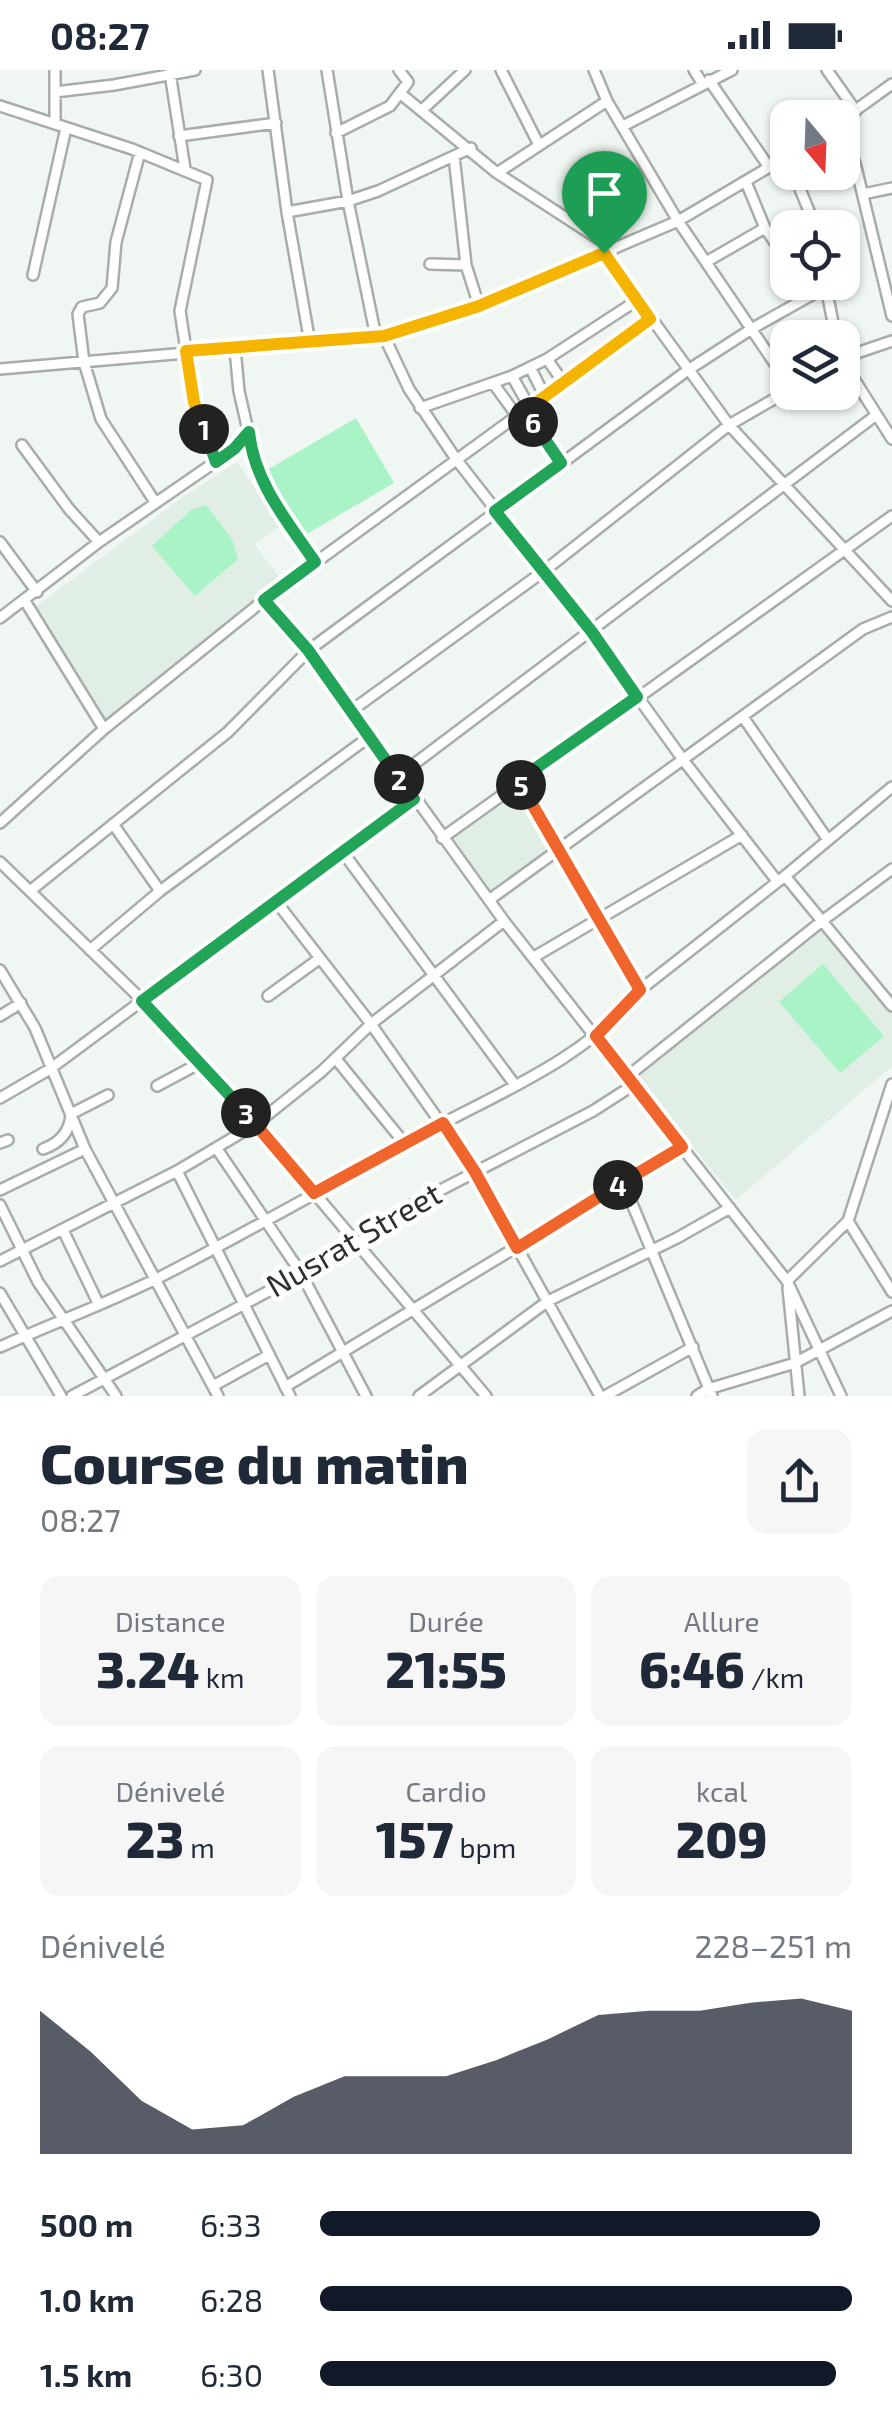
<!DOCTYPE html>
<html lang="fr">
<meta charset="utf-8">
<style>
body{margin:0;font-family:"Exo 2",sans-serif;background:#f6f6f7;color:#1f2937;height:100vh;display:flex;flex-direction:column;font-size:38px;white-space:nowrap}
*{box-sizing:border-box;margin:0}
p{font-size:32px;color:#747a83}
.icon{flex:none;width:55px;height:55px;fill:none;stroke:currentColor;stroke-width:2;stroke-linecap:round;stroke-linejoin:round}
.map{position:relative;height:1326px;overflow:hidden}
.side{display:flex;flex-direction:column;background:#fff;flex:1}
.side>*{flex:none}
.needle{width:65px;rotate:161deg}
.controls{position:absolute;left:770px;top:30px;display:grid;gap:20px}
.controls a{display:grid;place-items:center;width:90px;height:90px;border-radius:20px;background:#fff;box-shadow:0 2px 8px #0004;font-size:50px}
.pin{position:absolute;display:grid;place-items:center;width:85px;height:85px;color:#fff;margin:-102px -42px;border-radius:50% 50% 50% 0;rotate:-45deg;box-shadow:0 0 10px #0007}
.pin .icon{rotate:45deg}
.km{position:absolute;width:50px;height:50px;margin:-25px;border-radius:50%;background:#222;color:#fff;font-size:28px;line-height:50px;text-align:center}
.round{display:grid;place-items:center;flex:none;width:105px;height:105px;border-radius:20px;background:#f6f6f7}
.head{display:flex;align-items:center;justify-content:space-between;height:170px;padding:0 40px}
h1{font-size:55px;font-weight:800;line-height:75px}
.metrics{display:grid;grid-template-columns:repeat(3,1fr);gap:15px;height:170px;padding:10px 40px}
.metrics div{display:grid;align-content:center;border-radius:20px;background:#f6f6f7;text-align:center}
.metrics b{font-size:50px;font-weight:800}
.metrics small{font-size:28px;font-weight:400}
.metrics p{font-size:28px}
.chart{height:280px;padding:20px 40px}
.chart p{display:flex;justify-content:space-between}
.chart svg{width:100%;height:180px;margin-top:10px;fill:#111827;opacity:.7}
ul{padding:0 40px;list-style:none;font-size:32px}
li{display:grid;grid-template-columns:160px 120px 1fr;align-items:center;height:75px}
li i{height:25px;border-radius:12px;background:#111827}
.status{display:flex;justify-content:space-between;align-items:center;height:70px;padding:0 50px;background:#fff;direction:ltr}
.status svg{height:28px;fill:currentColor}
.map>svg:first-child{display:block}
.built{fill:#e0eee5}
.green{fill:#a9f3c7}
.lines{fill:none;stroke-linecap:round;stroke-linejoin:round}
.minor-casing{stroke:#a7ada9;stroke-width:14}
.minor{stroke:#fff;stroke-width:9}
.split-1-casing{stroke:#fff;stroke-width:20}
.split-2-casing{stroke:#fff;stroke-width:20}
.split-3-casing{stroke:#fff;stroke-width:20}
.split-4-casing{stroke:#fff;stroke-width:20}
.split-5-casing{stroke:#fff;stroke-width:20}
.split-6-casing{stroke:#fff;stroke-width:20}
.split-7-casing{stroke:#fff;stroke-width:20}
.split-1{stroke:#f5b400;stroke-width:12}
.split-2{stroke:#22a559;stroke-width:12}
.split-3{stroke:#22a559;stroke-width:12}
.split-4{stroke:#f0652b;stroke-width:12}
.split-5{stroke:#f0652b;stroke-width:12}
.split-6{stroke:#22a559;stroke-width:12}
.split-7{stroke:#f5b400;stroke-width:12}
.labels{text-anchor:middle;stroke-width:10;stroke-linejoin:round;paint-order:stroke}
.street-label{font-size:32px;fill:#2f3130;stroke:#fff}
</style>
<div class="status"><b>08:27</b><svg viewBox="0 0 49 12"><path d="M0 12V9h3v3zM5 12V6h3v6zM10 12V3h3v9zM15 12V0h3v12zM26 1h20v11H26zM47 4h2v5h-2z"/></svg></div>
<div class="map">
<svg width="892" height="1326" viewBox="0 0 892 1326">
<rect width="100%" height="100%" fill="#f0f7f3"/>
<path class="built" d="M237 392 281 456 254 474 283 512 106 655 34 538 176 432Z
M518 715 552 780 488 826 446 772Z
M822 856 892 945V996L736 1130 635 1005Z"/>
<path class="green" d="M356 348 394 413 305 465 267 400Z
M206 435 232 469 238 489 195 526 152 476 191 440Z
M823 894 884 966 840 1003 779 932Z"/>
<g class="lines">
<g class="minor-casing">
<path id="minor" d="M55 0V54
M268 0 287 142 310 273
M327 0 348 131 376 267
M501 0 539 75
M594 0 607 31 678 151 788 313
M694 0 702 13
M827 0 856 41
M170 3 185 99
M709 10 769 97
M55 22 114 15 195 0
M401 24 497 103 614 179
M0 36 132 79 207 110 180 241 194 332 216 392
M422 40 465 0
M842 50 892 14
M623 56 732 0
M336 63 390 36 408 12 399 0
M179 66 276 53
M842 67 855 93 892 246
M140 82 116 172 112 218 100 233 82 237 78 244 84 292 101 349 155 432
M454 86 466 195 479 236
M793 102 816 158
M497 103 607 31
M863 124 892 118
M287 142 348 131 378 121 471 78
M584 158 614 131
M765 158 778 177 788 207
M604 183 729 355 892 531
M706 192 765 158 746 112
M430 194 466 195
M33 205 66 58
M825 212 836 268
M384 266 409 319 456 389 591 562 684 691 777 811
M235 279 239 321 258 405 315 492
M842 288 892 271
M547 289 563 312
M842 290 892 369
M530 297 545 327
M0 299 384 266 479 236 678 151 788 86
M512 306 530 338
M493 313 517 346
M420 338 512 306 547 289 636 231
M525 341 561 393
M22 375 69 439 99 472
M0 472 37 522
M264 530 309 580 504 851 787 1211 841 1326
M25 531 104 659
M0 548 99 472 234 379 249 362
M351 641 544 501 729 355 788 321
M743 647 828 770
M397 707 875 346
M519 710 640 920 785 806 892 717
M0 753 104 659 264 530 650 249
M113 754 160 821
M442 768 892 446
M342 781 515 1015
M0 792 143 931 256 1054 486 1326
M785 806 892 936
M30 821 228 662 309 580 688 300 753 258 826 217
M275 830 371 954 475 1102 600 1326
M489 830 863 559 892 547
M90 880 160 821 369 667
M534 887 742 765
M0 900 35 958 85 1079 218 1326
M268 926 319 889
M0 946 21 933
M336 989 405 1074
M628 1006 822 851 892 799
M157 1016 200 993
M0 1028 50 999 414 729
M0 1073 8 1070
M43 1079C60 1073 70 1062 71 1044L108 1025
M217 1079 301 1203 366 1326
M177 1101 290 1326
M623 1112 712 1326
M0 1120 85 1079
M0 1135 38 1212 116 1326
M848 1151 892 1222
M63 1160 99 1235
M0 1191 177 1101 256 1054 321 1002 371 954 504 851
M787 1211 848 1151 892 1014
M788 1218 799 1326
M0 1223 61 1326
M0 1277C53 1253 108 1233 160 1207 250 1161 338 1110 427 1062 500 1022 588 988 640 920
M213 1316 269 1285
M285 1317 682 1077
M72 1326 357 1174 406 1138 593 1041 635 1014
M419 1326 548 1231 677 1168 730 1138
M605 1326 693 1277
M697 1326 708 1319 795 1293 892 1241"/>
</g>
<use href="#minor" class="minor"/>
</g>
<g class="lines">
<g class="split-1-casing">
<path id="split-1" d="M204 359 194 332 186 281 384 266 479 236 604 183"/>
</g>
<g class="split-2-casing">
<path id="split-2" d="M204 359 216 392 234 379 249 362C254 412 287 451 315 492L264 530 308 580 399 709"/>
</g>
<g class="split-3-casing">
<path id="split-3" d="M246 1043 142 931 414 729 399 709"/>
</g>
<g class="split-4-casing">
<path id="split-4" d="M246 1043 314 1123 443 1053 475 1102 517 1178 618 1115"/>
</g>
<g class="split-5-casing">
<path id="split-5" d="M521 715 640 920 596 966 682 1077 618 1115"/>
</g>
<g class="split-6-casing">
<path id="split-6" d="M521 715 519 710 637 627 592 562 495 441 561 393 533 352"/>
</g>
<g class="split-7-casing">
<path id="split-7" d="M533 352 525 341 650 249 604 183"/>
</g>
<use href="#split-1" class="split-1"/>
<use href="#split-2" class="split-2"/>
<use href="#split-3" class="split-3"/>
<use href="#split-4" class="split-4"/>
<use href="#split-5" class="split-5"/>
<use href="#split-6" class="split-6"/>
<use href="#split-7" class="split-7"/>
</g>
<g class="labels">
<g class="street-label">
<text transform="translate(354 1170) rotate(-30)" y="11">Nusrat Street</text>
</g>
</g>
</svg>
<div class="controls">
<a><svg class="needle" viewBox="-14 -14 28 28"><path d="M0-13l5 13h-10z" fill="#e53935"/><path d="M0 13l5-13h-10z" fill="#747a83"/></svg></a>
<a><svg class="icon" aria-label="locate" viewBox="0 0 24 24"><circle cx="12" cy="12" r="6"/><path d="M12 2v4M12 18v4M2 12h4M18 12h4"/></svg></a>
<a><svg class="icon" aria-label="layers" viewBox="0 0 24 24"><path d="M12 4l9 5-9 5-9-5zM3 14l9 5 9-5"/></svg></a>
</div>
<div class="pin" style="left:604px;top:183px;background:#1e9e55"><svg class="icon" aria-label="arrive" viewBox="0 0 24 24"><path d="M6 21V4h12l-3 4 3 4H6"/></svg></div>
<b class="km" style="left:204px;top:359px">1</b>
<b class="km" style="left:399px;top:709px">2</b>
<b class="km" style="left:246px;top:1043px">3</b>
<b class="km" style="left:618px;top:1115px">4</b>
<b class="km" style="left:521px;top:715px">5</b>
<b class="km" style="left:533px;top:352px">6</b>
</div>
<section class="side">
<div class="head"><div><h1>Course du matin</h1><p>08:27</p></div><a class="round"><svg class="icon" aria-label="share" viewBox="0 0 24 24"><path d="M12 15V3M7 8l5-5 5 5M5 13v7h14v-7"/></svg></a></div>
<div class="metrics">
<div><p>Distance</p><b>3.24<small> km</small></b></div>
<div><p>Durée</p><b>21:55</b></div>
<div><p>Allure</p><b>6:46<small> /km</small></b></div>
</div>
<div class="metrics">
<div><p>Dénivelé</p><b>23<small> m</small></b></div>
<div><p>Cardio</p><b>157<small> bpm</small></b></div>
<div><p>kcal</p><b>209</b></div>
</div>
<div class="chart"><p><span>Dénivelé</span>228–251 m</p>
<svg viewBox="0 0 160 44" preserveAspectRatio="none"><path d="M0 44V9L10 19L20 31L30 38L40 37L50 30L60 25L70 25L80 25L90 21L100 16L110 10L120 9L130 9L140 7L150 6L160 9V44z"/></svg>
</div>
<ul>
<li><b>500 m</b>6:33<i style="width:94%"></i></li>
<li><b>1.0 km</b>6:28<i style="width:100%"></i></li>
<li><b>1.5 km</b>6:30<i style="width:97%"></i></li>
</ul>
</section>
